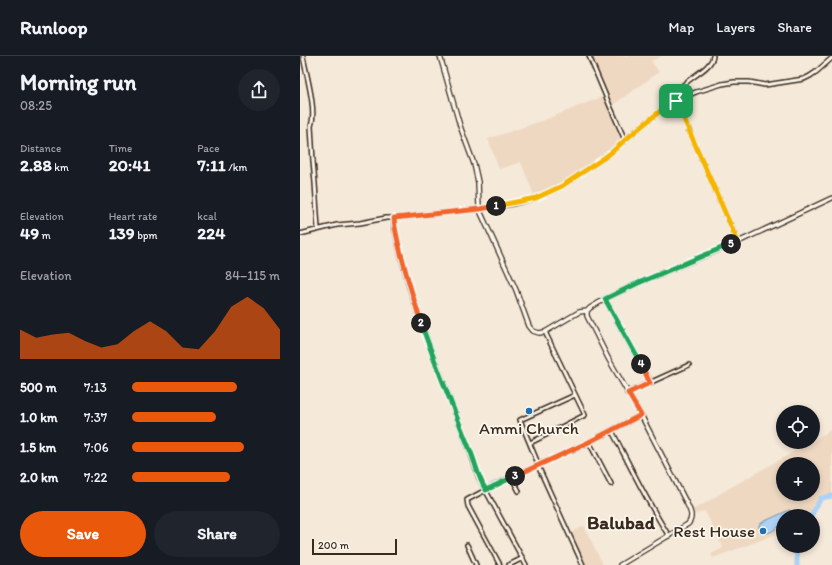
<!DOCTYPE html>
<meta charset="utf-8">
<style>
body{margin:0;font-family:Itim,sans-serif;background:#20242c;color:#f1f3f6;height:100vh;display:flex;flex-direction:column;font-size:15px;white-space:nowrap}
*{box-sizing:border-box;margin:0}
p{font-size:13px;color:#9ea1a6}
.icon{flex:none;width:22px;height:22px;fill:none;stroke:currentColor;stroke-width:2;stroke-linecap:round;stroke-linejoin:round}
.map{position:relative;flex:1;overflow:hidden}
.side{display:flex;flex-direction:column;background:#171b24;width:300px}
.side>*{flex:none}
.tools{position:absolute;left:476px;top:349px;display:grid;gap:8px}
.tools a{display:grid;place-items:center;width:44px;height:44px;border-radius:50%;background:#171b24;box-shadow:0 2px 6px #0003;font-size:20px}
.scale{position:absolute;left:12px;bottom:10px;width:85px;box-sizing:border-box;padding-left:4px;border:2px solid #3b2a1e;border-top:0;font-size:11px;line-height:14px;white-space:nowrap;color:#3b2a1e;-webkit-text-stroke:3px #fbf7ec;paint-order:stroke}
.pin{position:absolute;display:grid;place-items:center;width:34px;height:34px;color:#fff;margin:-17px;border-radius:8px;box-shadow:0 2px 6px #0006}
.km{position:absolute;width:20px;height:20px;margin:-10px;border-radius:50%;background:#222;color:#fff;font-size:11px;line-height:20px;text-align:center}
.round{display:grid;place-items:center;flex:none;width:42px;height:42px;border-radius:21px;background:#20242c}
.summary{display:flex;align-items:center;justify-content:space-between;height:68px;padding:0 20px}
h1{font-size:22px;font-weight:700;line-height:30px}
.metrics{display:grid;grid-template-columns:repeat(3,1fr);gap:6px;height:68px;padding:4px 20px}
.metrics div{display:grid;align-content:center}
.metrics b{font-size:17px;font-weight:700}
.metrics small{font-size:11px;font-weight:400}
.metrics p{font-size:11px}
.chart{height:112px;padding:8px 20px}
.chart p{display:flex;justify-content:space-between}
.chart svg{width:100%;height:72px;margin-top:4px;fill:#ea580c;opacity:.7}
.action{display:flex;gap:8px;margin-top:auto;padding:8px 20px}
.action a{flex:1;height:46px;border-radius:24px;background:#ea580c;color:#fff;font-size:16px;font-weight:700;line-height:46px;text-align:center}
.action a+a{background:#20242c;color:#f1f3f6}
ul{padding:0 20px;list-style:none;font-size:13px}
li{display:grid;grid-template-columns:64px 48px 1fr;align-items:center;height:30px}
li i{height:10px;border-radius:5px;background:#ea580c}
header{display:flex;align-items:center;gap:24px;box-sizing:border-box;height:56px;padding:0 20px;background:#171b24;border-bottom:1px solid #363941}
header strong{font-size:19px}
nav{display:flex;gap:22px;margin-inline-start:auto;font-size:14px}
main{display:flex;flex:1;min-height:0}
.map>svg:first-child{display:block}
.built{fill:#eed8c2;fill-rule:evenodd}
.water{fill:#acd3f6;stroke:#7f8fa0}
.lines{fill:none;stroke-linecap:round;stroke-linejoin:round}
.river{stroke:#acd3f6;stroke-width:5}
.minor-casing{stroke:#3b2a1e;stroke-width:6}
.tertiary-casing{stroke:#3b2a1e;stroke-width:6}
.minor{stroke:#fbf7ec;stroke-width:3}
.tertiary{stroke:#fbf7ec;stroke-width:3.5}
.split-1-casing{stroke:#fff;stroke-width:8}
.split-2-casing{stroke:#fff;stroke-width:8}
.split-3-casing{stroke:#fff;stroke-width:8}
.split-4-casing{stroke:#fff;stroke-width:8}
.split-5-casing{stroke:#fff;stroke-width:8}
.split-6-casing{stroke:#fff;stroke-width:8}
.split-1{stroke:#f5b400;stroke-width:5}
.split-2{stroke:#f0652b;stroke-width:5}
.split-3{stroke:#22a559;stroke-width:5}
.split-4{stroke:#f0652b;stroke-width:5}
.split-5{stroke:#22a559;stroke-width:5}
.split-6{stroke:#f5b400;stroke-width:5}
.poi-dot{fill:#1f6fb2;stroke:#fbf7ec;stroke-width:1.5}
.labels{text-anchor:middle;stroke-width:3.5;stroke-linejoin:round;paint-order:stroke}
.poi-label{font-size:17px;fill:#3b2a1e;stroke:#fbf7ec}
.quarter-label{font-size:19px;font-weight:bold;fill:#3b2a1e;stroke:#fbf7ec}
</style>
<header>
<strong>Runloop</strong>
<nav><a>Map</a><a>Layers</a><a>Share</a></nav>
</header>
<main>
<section class="side">
<div class="summary"><div><h1>Morning run</h1><p>08:25</p></div><a class="round"><svg class="icon" aria-label="share" viewBox="0 0 24 24"><path d="M12 15V3M7 8l5-5 5 5M5 13v7h14v-7"/></svg></a></div>
<div class="metrics">
<div><p>Distance</p><b>2.88<small> km</small></b></div>
<div><p>Time</p><b>20:41</b></div>
<div><p>Pace</p><b>7:11<small> /km</small></b></div>
</div>
<div class="metrics">
<div><p>Elevation</p><b>49<small> m</small></b></div>
<div><p>Heart rate</p><b>139<small> bpm</small></b></div>
<div><p>kcal</p><b>224</b></div>
</div>
<div class="chart"><p><span>Elevation</span>84–115 m</p>
<svg viewBox="0 0 160 44" preserveAspectRatio="none"><path d="M0 44V26L10 31L20 29L30 28L40 33L50 37L60 35L70 27L80 21L90 27L100 37L110 38L120 27L130 12L140 6L150 13L160 26V44z"/></svg>
</div>
<ul>
<li><b>500 m</b>7:13<i style="width:71%"></i></li>
<li><b>1.0 km</b>7:37<i style="width:57%"></i></li>
<li><b>1.5 km</b>7:06<i style="width:76%"></i></li>
<li><b>2.0 km</b>7:22<i style="width:66%"></i></li>
</ul>
<div class="action"><a>Save</a><a>Share</a></div>
</section>
<div class="map">
<svg width="532" height="509" viewBox="0 0 532 509">
<rect width="100%" height="100%" fill="#f5e9d9"/>
<filter id="ink" filterUnits="userSpaceOnUse"><feTurbulence type="fractalNoise" baseFrequency=".025" numOctaves="2"/><feDisplacementMap in="SourceGraphic" scale="8" xChannelSelector="R" yChannelSelector="G"/><feConvolveMatrix kernelMatrix="1 2 1 2 8 2 1 2 1" color-interpolation-filters="sRGB"/></filter>
<g filter="url(#ink)">
<path class="built" d="M293 0H362L351 5 359 16 310 51 290 1Z
M304 40 323 86 303 102 261 130 235 142 221 106 199 113 188 83 247 63Z
M532 373V438L521 439 508 459 483 460V472L474 479 413 502 411 498 423 492 405 455 393 459 391 454 402 449 426 434 511 386H513V385ZM483 408H513V438H483Z
M284 470 303 509H283L269 478Z"/>
<path class="water" d="M489 454 493 456 494 459 492 460H483V467C478 471 472 477 466 477L465 472H459V469L463 466Z"/>
<g class="lines">
<path class="river" d="M511 460 521 442 532 440
M494 490 497 501V509"/>
<g class="minor-casing">
<path id="minor" d="M3 0C6 18 17 54 11 70L13 105 15 127 18 173
M289 0 310 50 325 84
M377 44C377 41 378 37 379 34 386 22 411 14 413 0
M376 45 438 186
M94 162V170L100 196 109 230 121 266 129 289 171 398 179 422 226 509
M0 178 37 169 60 167 86 162H94L180 153 212 148 236 142 262 130 304 102 312 96 325 84 338 73 364 52 377 44 396 36 422 28 434 26H449L465 29 504 23 510 20 516 16 532 2
M305 243 351 327
M327 337 389 309
M312 375C330 410 347 446 369 480
M289 386 311 428
M230 387 285 359 245 276
M238 410 283 509
M239 410 220 364 275 339
M212 422 219 435
M167 489 176 509
M200 509 168 450 167 444 197 428 289 386 341 359
M209 509 223 502"/>
</g>
<g class="tertiary-casing">
<path id="tertiary" d="M140 0 160 70 174 108 178 126 179 151 181 157 216 234 229 270 233 275 239 277 245 276 279 256 287 255
M287 255V260L308 302 341 359 386 446C390 454 394 461 388 468L320 509
M287 255 290 252 305 243 336 228 438 186 532 142"/>
</g>
<use href="#minor" class="minor"/>
<use href="#tertiary" class="tertiary"/>
</g>
</g>
<g class="lines" filter="url(#ink)">
<g class="split-1-casing">
<path id="split-1" d="M196 150 236 142 262 130 304 102 312 96 325 84 338 73 364 52 376 45"/>
</g>
<g class="split-2-casing">
<path id="split-2" d="M121 267C115 246 108 226 103 205 99 191 95 177 94 162L180 153 196 150"/>
</g>
<g class="split-3-casing">
<path id="split-3" d="M121 267C136 310 153 352 170 394 176 408 178 422 186 434L215 420"/>
</g>
<g class="split-4-casing">
<path id="split-4" d="M215 420 289 386 341 359 328 337 350 327 341 308"/>
</g>
<g class="split-5-casing">
<path id="split-5" d="M341 308 305 243 336 228 431 188"/>
</g>
<g class="split-6-casing">
<path id="split-6" d="M376 45 438 186 431 188"/>
</g>
<use href="#split-1" class="split-1"/>
<use href="#split-2" class="split-2"/>
<use href="#split-3" class="split-3"/>
<use href="#split-4" class="split-4"/>
<use href="#split-5" class="split-5"/>
<use href="#split-6" class="split-6"/>
</g>
<g class="poi-dot">
<circle cx="229" cy="355" r="4"/>
<circle cx="463" cy="475" r="4"/>
</g>
<g class="labels">
<g class="poi-label">
<text x="229" y="378">Ammi Church</text>
<text x="455" y="481" text-anchor="end">Rest House</text>
</g>
<g class="quarter-label">
<text x="321" y="473">Balubad</text>
</g>
</g>
</svg>
<div class="tools">
<a><svg class="icon" aria-label="locate" viewBox="0 0 24 24"><circle cx="12" cy="12" r="6"/><path d="M12 2v4M12 18v4M2 12h4M18 12h4"/></svg></a>
<a>+</a>
<a>−</a>
</div>
<div class="scale">200 m</div>
<div class="pin" style="left:376px;top:45px;background:#1e9e55"><svg class="icon" aria-label="arrive" viewBox="0 0 24 24"><path d="M6 21V4h12l-3 4 3 4H6"/></svg></div>
<b class="km" style="left:196px;top:150px">1</b>
<b class="km" style="left:121px;top:267px">2</b>
<b class="km" style="left:215px;top:420px">3</b>
<b class="km" style="left:341px;top:308px">4</b>
<b class="km" style="left:431px;top:188px">5</b>
</div>
</main>
